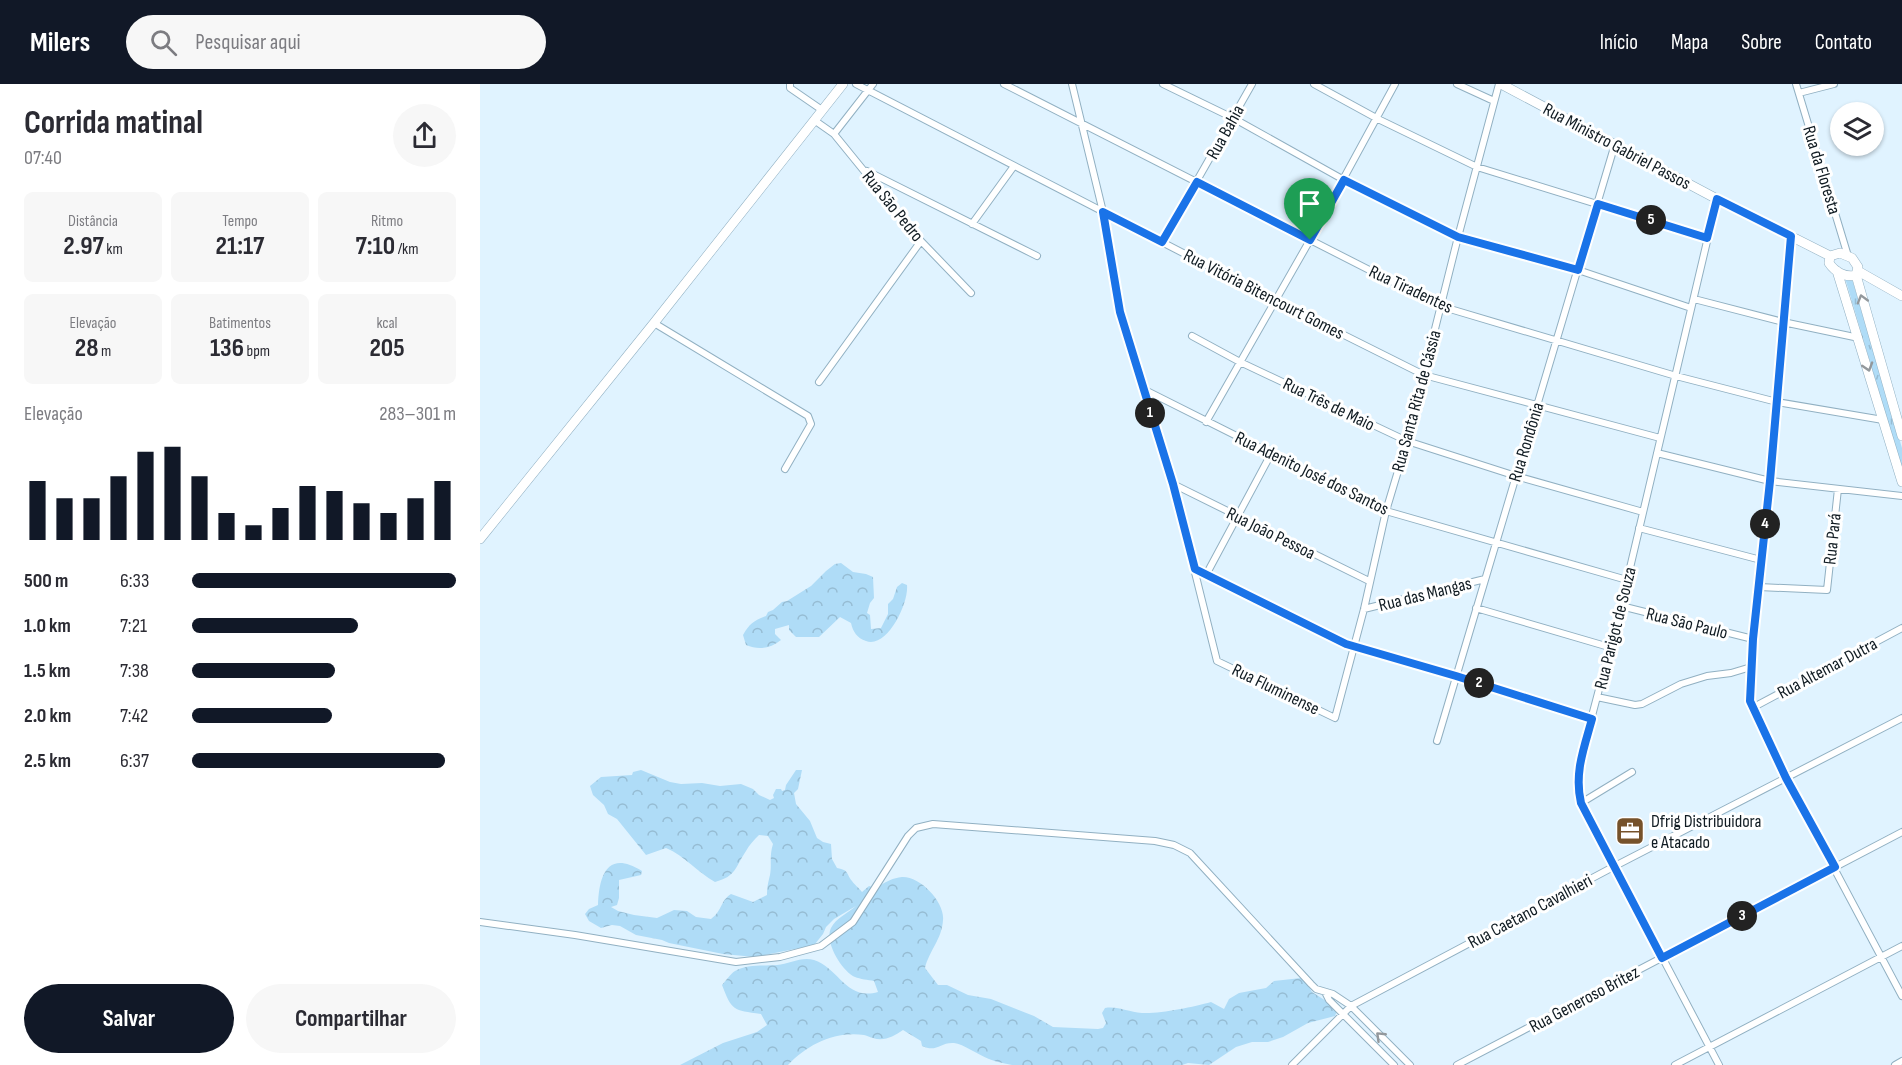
<!DOCTYPE html>
<html lang="pt">
<meta charset="utf-8">
<style>
body{margin:0;font-family:"Sofia Sans Condensed",sans-serif;background:#f7f7f7;color:#2b2b33;height:100vh;display:flex;flex-direction:column;font-size:22px;white-space:nowrap}
*{box-sizing:border-box;margin:0}
p{font-size:20px;color:#7c7c81}
.icon{flex:none;width:33px;height:33px;fill:none;stroke:currentColor;stroke-width:2;stroke-linecap:round;stroke-linejoin:round}
.map{position:relative;flex:1;overflow:hidden}
.panel{display:flex;flex-direction:column;background:#fff;width:480px}
.panel>*{flex:none}
.fabs{position:absolute;left:1350px;top:18px;display:grid;gap:12px}
.fabs a{display:grid;place-items:center;width:54px;height:54px;border-radius:50%;background:#fff;box-shadow:0 2px 4px #0004;font-size:30px}
.pin{position:absolute;display:grid;place-items:center;width:51px;height:51px;color:#fff;margin:-62px -26px;border-radius:50% 50% 50% 0;rotate:-45deg;box-shadow:0 0 6px #0007}
.pin .icon{rotate:45deg}
.km{position:absolute;width:30px;height:30px;margin:-15px;border-radius:50%;background:#222;color:#fff;font-size:16px;line-height:30px;text-align:center}
.round{display:grid;place-items:center;flex:none;width:63px;height:63px;border-radius:32px;background:#f7f7f7}
.summary{display:flex;align-items:center;justify-content:space-between;height:102px;padding:0 24px}
h1{font-size:33px;font-weight:700;line-height:45px}
.stats{display:grid;grid-template-columns:repeat(3,1fr);gap:9px;height:102px;padding:6px 24px}
.stats div{display:grid;align-content:center;border-radius:9px;background:#f7f7f7;text-align:center}
.stats b{font-size:26px;font-weight:700}
.stats small{font-size:16px;font-weight:400}
.stats p{font-size:16px}
.chart{height:168px;padding:12px 24px}
.chart p{display:flex;justify-content:space-between}
.chart svg{width:100%;height:108px;margin-top:6px;stroke:#111827;stroke-width:6}
.cta{display:flex;gap:12px;margin-top:auto;padding:12px 24px}
.cta a{flex:1;height:69px;border-radius:36px;background:#111827;color:#fff;font-size:24px;font-weight:700;line-height:69px;text-align:center}
.cta a+a{background:#f7f7f7;color:#2b2b33}
ul{padding:0 24px;list-style:none;font-size:20px}
li{display:grid;grid-template-columns:96px 72px 1fr;align-items:center;height:45px}
li i{height:15px;border-radius:8px;background:#111827}
header{display:flex;align-items:center;gap:36px;box-sizing:border-box;height:84px;padding:0 30px;background:#111827;color:#fff}
header strong{font-size:28px}
nav{display:flex;gap:33px;margin-inline-start:auto;font-size:21px}
.search{width:420px;height:54px;background:#f7f7f7;display:flex;align-items:center;gap:15px;box-sizing:border-box;padding:0 21px;border-radius:33px;color:#7c7c81;font-size:22px}
main{display:flex;flex:1;min-height:0}
.map>svg:first-child{display:block}
.grass{fill:url(#grass-tufts)}
.forest{fill:url(#forest-crowns)}
.lines{fill:none;stroke-linecap:round;stroke-linejoin:round}
.minor-casing{stroke:#91b0c2;stroke-width:8}
.secondary-casing{stroke:#91b0c2;stroke-width:10}
.minor{stroke:#fff;stroke-width:6}
.secondary{stroke:#fff;stroke-width:9}
.oneway{stroke:#93989c}
.route-casing{stroke:#fff;stroke-width:12}
.route{stroke:#1a73e8;stroke-width:8}
.labels{text-anchor:middle;stroke-width:6;stroke-linejoin:round;paint-order:stroke}
.street-label{font-size:18px;fill:#101b22;stroke:#fff}
.poi-label{font-size:18px;fill:#101b22;stroke:#fff;text-anchor:start}
</style>
<header>
<strong>Milers</strong>
<div class="search"><svg class="icon" aria-label="search" viewBox="0 0 24 24"><circle cx="10" cy="10" r="6"/><path d="M15 15l6 6"/></svg>Pesquisar aqui</div>
<nav><a>Início</a><a>Mapa</a><a>Sobre</a><a>Contato</a></nav>
</header>
<main>
<section class="panel">
<div class="summary"><div><h1>Corrida matinal</h1><p>07:40</p></div><a class="round"><svg class="icon" aria-label="share" viewBox="0 0 24 24"><path d="M12 15V3M7 8l5-5 5 5M5 13v7h14v-7"/></svg></a></div>
<div class="stats">
<div><p>Distância</p><b>2.97<small> km</small></b></div>
<div><p>Tempo</p><b>21:17</b></div>
<div><p>Ritmo</p><b>7:10<small> /km</small></b></div>
</div>
<div class="stats">
<div><p>Elevação</p><b>28<small> m</small></b></div>
<div><p>Batimentos</p><b>136<small> bpm</small></b></div>
<div><p>kcal</p><b>205</b></div>
</div>
<div class="chart"><p><span>Elevação</span>283–301 m</p>
<svg viewBox="0 0 160 44" preserveAspectRatio="none"><path d="M5 44V20M15 44V27M25 44V27M35 44V18M45 44V8M55 44V6M65 44V18M75 44V33M85 44V38M95 44V31M105 44V22M115 44V24M125 44V29M135 44V33M145 44V27M155 44V20"/></svg>
</div>
<ul>
<li><b>500 m</b>6:33<i style="width:100%"></i></li>
<li><b>1.0 km</b>7:21<i style="width:63%"></i></li>
<li><b>1.5 km</b>7:38<i style="width:54%"></i></li>
<li><b>2.0 km</b>7:42<i style="width:53%"></i></li>
<li><b>2.5 km</b>6:37<i style="width:96%"></i></li>
</ul>
<div class="cta"><a>Salvar</a><a>Compartilhar</a></div>
</section>
<div class="map">
<svg width="1422" height="981" viewBox="0 0 1422 981">
<defs>
<pattern id="grass-tufts" width="24" height="20" patternUnits="userSpaceOnUse" patternTransform="scale(1.5)"><rect width="24" height="20" fill="#afdcf7"/><path d="M3 7l-1-3M5 7V3M7 7l1-3M15 17l-1-3M17 17v-4M19 17l1-3" fill="none" stroke="#96bcd3"/></pattern>
<pattern id="forest-crowns" width="20" height="18" patternUnits="userSpaceOnUse" patternTransform="scale(1.5)"><rect width="20" height="18" fill="#afdcf7"/><path d="M2 6a3 3 0 1 1 6 0M12 15a3 3 0 1 1 6 0" fill="none" stroke="#96bcd3"/></pattern>
</defs>
<rect width="100%" height="100%" fill="#e0f3ff"/>
<path class="grass" d="M1365 194 1372 195 1422 364V385Z"/>
<path class="forest" d="M361 479 373 488 386 490 393 493 394 514 390 519 387 529 390 531 391 545 401 544 408 530V520L413 515 417 503 422 499 427 501C429 519 407 565 386 557 377 554 373 548 371 539L360 533 339 553H316L309 546V541L295 545V550L301 556C290 565 278 566 266 561L263 551C270 539 274 537 286 532L288 528 293 526 302 518 307 517 331 502 346 487 355 480Z
M161 686 190 698 201 700 222 699 240 702 261 700 273 705 279 711 290 716 294 714 293 711 296 705H301L302 707 305 706 306 701 316 686H322L318 705 314 709 316 720 330 737 337 754 343 758 351 760 352 775 357 784C370 787 365 788 372 797 374 800 379 804 382 808L389 802 392 803V807L382 816C394 807 404 795 422 793 440 792 465 818 463 836 462 855 449 867 445 884L458 901H467L488 911 511 915 554 932 573 943 618 945 623 944 626 939 622 929 625 924C638 922 648 928 662 929 680 930 713 923 731 918L744 925 749 915 759 909 786 904 794 897 821 894 825 896 832 908 854 922 857 927 855 932 828 939 803 953 788 958H772L756 963 729 981 708 979 702 981H532C524 979 516 978 509 975 499 971 483 960 474 959 460 958 457 969 442 962L441 957 423 946C414 952 404 958 393 954 391 954 386 951 384 951 354 947 327 961 308 981H200L243 959 277 948 287 941 281 930C253 926 252 927 242 901 246 897 250 890 255 887 266 880 284 882 297 881 309 880 322 872 334 876 359 884 366 917 398 908L394 897C388 896 380 895 375 893 362 887 344 858 351 844 356 834 368 829 376 822L354 835 346 843 343 850 335 860 330 862 275 873 243 870 189 859 182 856 156 851 140 842 132 841 121 844 109 837 105 830 109 825 118 821C119 792 127 765 162 787L161 791 139 796V814L137 821 131 823 138 827 154 831 177 834 194 826 207 827 216 833 231 835C243 826 240 817 251 810L273 818 287 811C287 803 288 799 290 791 292 780 289 773 293 760L288 752 279 751C274 756 269 761 266 767 255 783 257 792 235 798 217 788 205 772 186 764L166 771 137 735 128 730 124 721 113 711 110 702 121 693 152 691 153 688Z"/>
<g class="lines">
<g class="minor-casing">
<path id="minor" d="M310 0V4L342 26
M376 0 796 217 944 291 1180 354
M524 0 960 222 1196 292 1297 318 1403 336
M592 0 623 128 640 228 693 400 737 577 855 634 884 525 906 427 927 357 978 153 1019 0
M683 0 753 34 864 96 978 153 1098 186 1211 224
M834 0 898 35 997 83 1227 154
M977 0 1014 17
M1316 0 1368 172
M1319 9 1354 0
M334 36 354 50 441 157 491 209
M354 50 393 0
M387 87 557 172
M1237 115 1141 522 1099 681 1097 703 1101 719 1239 981
M492 140 534 82
M1311 152 1290 397 1273 555 1270 617 1306 694 1422 912
M682 158 772 0
M1214 215 1303 238 1379 254
M174 239 328 332 331 340 305 385
M712 252 760 278 927 357 1036 392 1163 428
M339 298 441 157
M663 305 906 427 1147 496
M726 338 830 156 915 0
M1177 369 1290 397 1422 412
M693 400 889 497
M1159 444 1281 476
M715 485 865 560 976 592 1112 635
M726 491 791 370
M1279 503 1347 506 1358 405
M1141 522 1273 555
M996 524 1129 563
M884 525 1005 495
M1117 613 1155 621 1162 620 1201 600 1227 592 1251 589 1271 583
M1272 624 1422 544
M957 657 1135 60
M1101 719 1152 688
M0 838 95 851 256 878 300 873 341 862 373 838 428 752 436 744 453 740 675 757 694 761 710 769 831 900 836 905 853 910 871 922 930 981
M845 908 849 916 914 981
M812 981 871 922 1135 782 1422 634
M977 981 1422 748
M1195 981 1422 862
M1415 981 1422 977"/>
</g>
<g class="secondary-casing">
<path id="secondary" d="M1021 0 1237 115 1350 172 1360 169 1372 174 1378 183 1376 191C1366 194 1355 188 1349 179L1350 172
M1357 187 1422 398
M1378 187 1422 212
M1376 191 1422 352
M0 455 174 239 363 0"/>
</g>
<use href="#minor" class="minor"/>
<use href="#secondary" class="secondary"/>
</g>
<defs><path id="oneway-chevron" d="M-2-3.5L2.5 0L-2 3.5" fill="none" stroke-width="1.6" stroke-linecap="round" stroke-linejoin="round" transform="scale(1.5)"/></defs>
<g class="oneway">
<use href="#oneway-chevron" transform="translate(1382 215) rotate(-106)"/>
<use href="#oneway-chevron" transform="translate(1388 283) rotate(73)"/>
<use href="#oneway-chevron" transform="translate(900 952) rotate(-136)"/>
</g>
<g class="lines">
<g class="route-casing">
<path id="route" d="M864 96 978 153 1098 186 1118 120 1227 154 1237 115 1311 152 1290 397 1273 555 1270 617 1306 694 1355 783 1182 874 1101 719C1094 689 1104 664 1112 635L976 592 866 560 715 485 693 400 640 228 623 128 682 158 717 98 830 156Z"/>
</g>
<use href="#route" class="route"/>
</g>
<defs>
<g id="office-square" transform="scale(1.5)"><rect x="-9" y="-9" width="18" height="18" rx="4" fill="#76522b" stroke="#fff"/><path d="M-6-3h4V-5.5h4V-3h4V5H-6ZM-1-4.5V-3h2v-1.5ZM-6 0V1H6V0Z" fill="#fff"/></g>
</defs>
<g fill-rule="evenodd">
<use href="#office-square" x="1150" y="747"/>
</g>
<g class="labels">
<g class="street-label">
<text transform="translate(745 48) rotate(-61)" y="6">Rua Bahia</text>
<text transform="translate(1137 62) rotate(28)" y="6">Rua Ministro Gabriel Passos</text>
<text transform="translate(1342 86) rotate(73)" y="6">Rua da Floresta</text>
<text transform="translate(413 122) rotate(51)" y="6">Rua São Pedro</text>
<text transform="translate(931 205) rotate(25)" y="6">Rua Tiradentes</text>
<text transform="translate(784 210) rotate(27)" y="6">Rua Vitória Bitencourt Gomes</text>
<text transform="translate(936 317) rotate(-75)" y="6">Rua Santa Rita de Cássia</text>
<text transform="translate(849 320) rotate(26)" y="6">Rua Três de Maio</text>
<text transform="translate(1046 358) rotate(-73)" y="6">Rua Rondônia</text>
<text transform="translate(832 389) rotate(26)" y="6">Rua Adenito José dos Santos</text>
<text transform="translate(791 449) rotate(26)" y="6">Rua João Pessoa</text>
<text transform="translate(1352 455) rotate(-84)" y="6">Rua Pará</text>
<text transform="translate(945 510) rotate(-14)" y="6">Rua das Mangas</text>
<text transform="translate(1207 539) rotate(14)" y="6">Rua São Paulo</text>
<text transform="translate(1135 544) rotate(-76)" y="6">Rua Parigot de Souza</text>
<text transform="translate(1347 584) rotate(-28)" y="6">Rua Altemar Dutra</text>
<text transform="translate(796 605) rotate(26)" y="6">Rua Fluminense</text>
<text transform="translate(1050 827) rotate(-28)" y="6">Rua Caetano Cavalhieri</text>
<text transform="translate(1104 915) rotate(-28)" y="6">Rua Generoso Britez</text>
</g>
<g class="poi-label">
<text x="1171" y="743">Dfrig Distribuidora<tspan x="1171" dy="21">e Atacado</tspan></text>
</g>
</g>
</svg>
<div class="fabs">
<a><svg class="icon" aria-label="layers" viewBox="0 0 24 24"><path d="M12 4l9 5-9 5-9-5zM3 14l9 5 9-5"/></svg></a>
</div>
<div class="pin" style="left:830px;top:156px;background:#1e9e55"><svg class="icon" aria-label="arrive" viewBox="0 0 24 24"><path d="M6 21V4h12l-3 4 3 4H6"/></svg></div>
<b class="km" style="left:670px;top:329px">1</b>
<b class="km" style="left:999px;top:599px">2</b>
<b class="km" style="left:1262px;top:832px">3</b>
<b class="km" style="left:1285px;top:440px">4</b>
<b class="km" style="left:1171px;top:136px">5</b>
</div>
</main>
